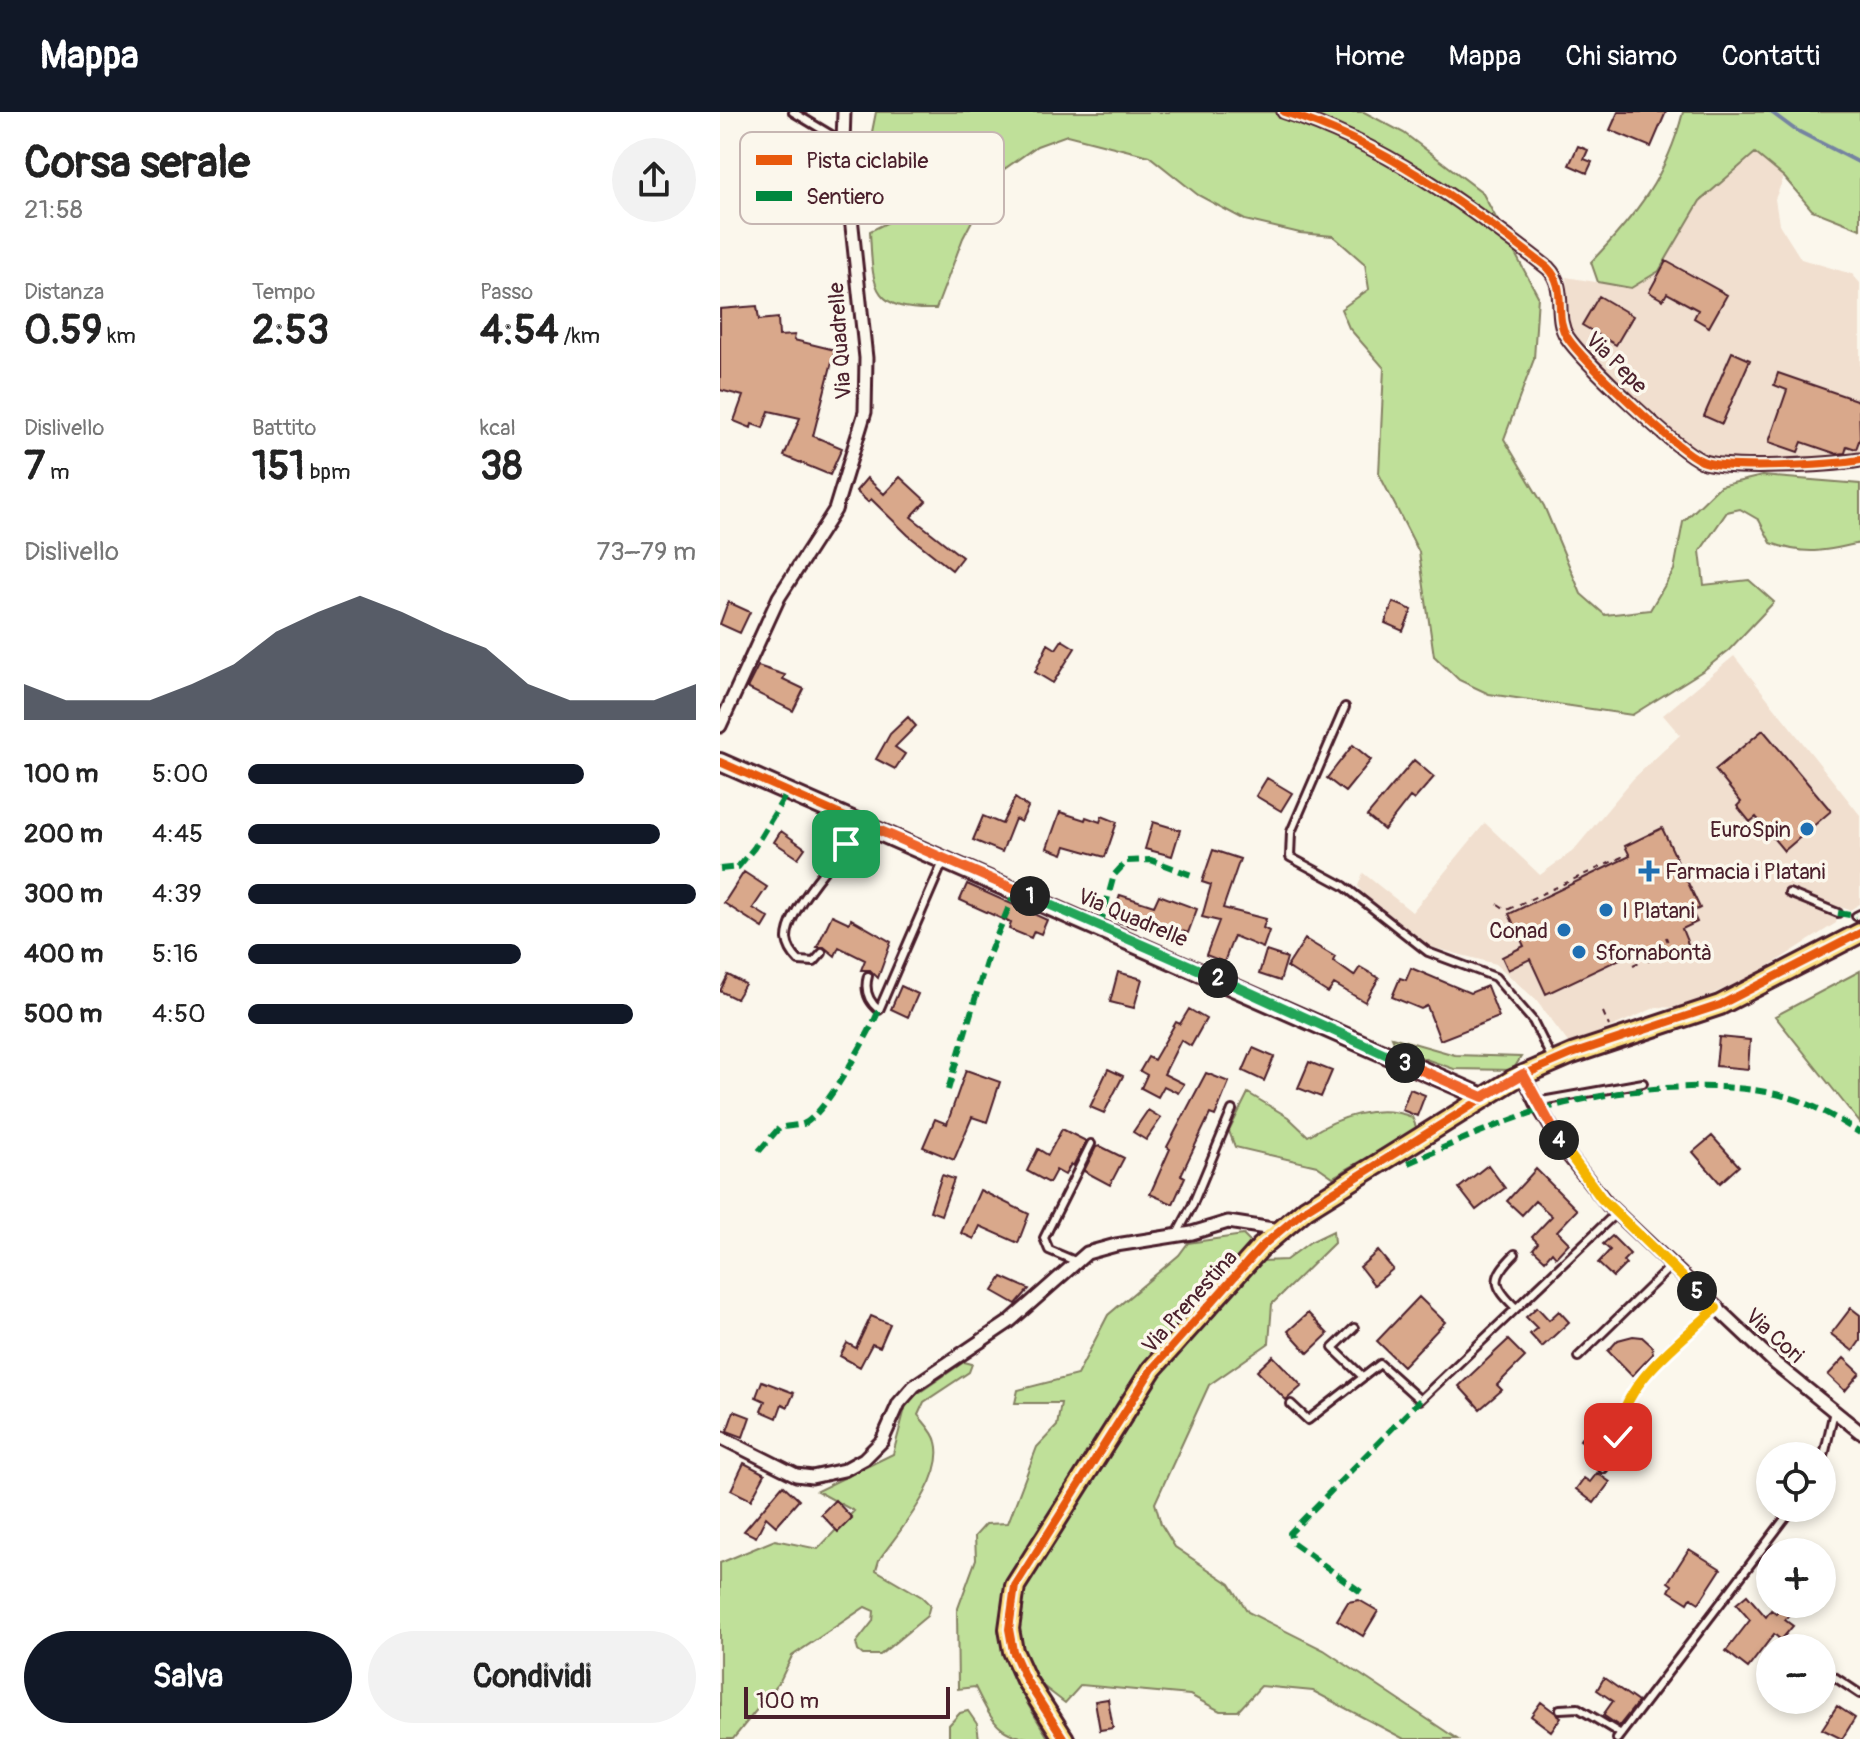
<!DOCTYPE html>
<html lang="it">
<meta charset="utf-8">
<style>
body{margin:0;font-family:Pangolin,sans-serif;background:#f2f2f2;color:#222;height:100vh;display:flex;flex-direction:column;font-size:30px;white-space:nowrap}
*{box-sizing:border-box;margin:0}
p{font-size:26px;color:#767676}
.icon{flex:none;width:44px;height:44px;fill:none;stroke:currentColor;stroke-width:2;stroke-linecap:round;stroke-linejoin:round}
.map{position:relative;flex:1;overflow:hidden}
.drawer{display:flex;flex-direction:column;background:#fff;width:720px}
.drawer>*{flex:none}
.tools{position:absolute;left:1036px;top:1330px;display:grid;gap:16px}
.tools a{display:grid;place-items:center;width:80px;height:80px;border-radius:50%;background:#fff;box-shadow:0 4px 12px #0003;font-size:40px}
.scale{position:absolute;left:24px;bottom:20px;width:206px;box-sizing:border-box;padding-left:8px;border:4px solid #4a1f2b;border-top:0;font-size:22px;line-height:28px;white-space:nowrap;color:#4a1f2b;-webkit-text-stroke:6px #fbf7ec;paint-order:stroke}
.pin{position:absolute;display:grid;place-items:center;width:68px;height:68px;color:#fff;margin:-34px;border-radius:16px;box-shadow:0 4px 12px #0006}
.km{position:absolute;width:40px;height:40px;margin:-20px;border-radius:50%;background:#222;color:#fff;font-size:22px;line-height:40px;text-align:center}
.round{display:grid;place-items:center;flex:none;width:84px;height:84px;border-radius:42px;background:#f2f2f2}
.overview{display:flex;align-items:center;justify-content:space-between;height:136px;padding:0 24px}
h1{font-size:44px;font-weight:700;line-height:60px}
.metrics{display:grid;grid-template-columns:repeat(3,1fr);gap:12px;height:136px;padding:8px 24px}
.metrics div{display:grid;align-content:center}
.metrics b{font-size:40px;font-weight:700}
.metrics small{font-size:22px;font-weight:400}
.metrics p{font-size:22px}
.chart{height:224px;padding:16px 24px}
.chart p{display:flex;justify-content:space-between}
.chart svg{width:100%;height:144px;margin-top:8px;fill:#111827;opacity:.7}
.action{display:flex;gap:16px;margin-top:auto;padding:16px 24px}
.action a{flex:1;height:92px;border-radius:48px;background:#111827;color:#fff;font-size:32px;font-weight:700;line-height:92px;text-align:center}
.action a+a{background:#f2f2f2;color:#222}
ul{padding:0 24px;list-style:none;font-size:26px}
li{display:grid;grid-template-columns:128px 96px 1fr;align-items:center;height:60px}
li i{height:20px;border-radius:10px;background:#111827}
header{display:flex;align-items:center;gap:48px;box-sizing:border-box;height:112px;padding:0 40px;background:#111827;color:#fff}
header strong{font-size:38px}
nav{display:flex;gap:44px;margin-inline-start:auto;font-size:28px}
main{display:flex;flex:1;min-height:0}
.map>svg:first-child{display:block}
.built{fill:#f1dfcf}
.green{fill:#bfe099;stroke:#848062;stroke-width:2}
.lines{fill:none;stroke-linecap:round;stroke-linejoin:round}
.stream{stroke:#7583a1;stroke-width:4}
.building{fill:#d9a88b;stroke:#4a1f2b;stroke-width:2}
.lane-casing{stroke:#4a1f2b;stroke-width:12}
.street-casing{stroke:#4a1f2b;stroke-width:17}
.secondary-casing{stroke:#4a1f2b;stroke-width:22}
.primary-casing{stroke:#4a1f2b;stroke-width:24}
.path{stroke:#4a1f2b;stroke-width:2;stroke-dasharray:6 6;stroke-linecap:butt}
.lane{stroke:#fbf7ec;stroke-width:6}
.street{stroke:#fbf7ec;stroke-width:11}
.secondary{stroke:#fbf7ec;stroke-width:16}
.primary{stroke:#fddf80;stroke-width:18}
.quiet{stroke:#00873e;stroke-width:6;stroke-dasharray:12 6;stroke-linecap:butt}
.cycleway-casing{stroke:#fbf7ec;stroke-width:13}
.cycleway{stroke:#e8590c;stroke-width:8}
.split-1-casing{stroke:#fff;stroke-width:16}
.split-2-casing{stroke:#fff;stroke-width:16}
.split-3-casing{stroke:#fff;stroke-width:16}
.split-4-casing{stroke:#fff;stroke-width:16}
.split-5-casing{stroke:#fff;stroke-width:16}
.split-6-casing{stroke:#fff;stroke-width:16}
.split-1{stroke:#f0652b;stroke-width:10}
.split-2{stroke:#22a559;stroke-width:10}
.split-3{stroke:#22a559;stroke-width:10}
.split-4{stroke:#f0652b;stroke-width:10}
.split-5{stroke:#f5b400;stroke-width:10}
.split-6{stroke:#f5b400;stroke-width:10}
.poi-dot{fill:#1f6fb2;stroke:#fbf7ec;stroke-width:3}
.labels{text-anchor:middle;stroke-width:7;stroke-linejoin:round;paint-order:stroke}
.street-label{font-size:22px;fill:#4a1f2b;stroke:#fbf7ec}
.poi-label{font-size:22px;fill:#4a1f2b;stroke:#fbf7ec;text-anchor:start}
.key{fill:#fbf7ec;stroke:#c6b6b2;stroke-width:2}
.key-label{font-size:22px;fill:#4a1f2b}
</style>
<header>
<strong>Mappa</strong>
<nav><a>Home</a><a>Mappa</a><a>Chi siamo</a><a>Contatti</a></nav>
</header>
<main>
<section class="drawer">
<div class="overview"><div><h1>Corsa serale</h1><p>21:58</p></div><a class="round"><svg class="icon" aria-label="share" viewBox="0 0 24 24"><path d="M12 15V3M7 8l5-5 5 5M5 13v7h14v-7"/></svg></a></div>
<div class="metrics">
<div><p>Distanza</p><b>0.59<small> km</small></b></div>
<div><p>Tempo</p><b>2:53</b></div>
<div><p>Passo</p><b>4:54<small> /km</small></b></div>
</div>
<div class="metrics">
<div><p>Dislivello</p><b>7<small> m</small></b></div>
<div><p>Battito</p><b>151<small> bpm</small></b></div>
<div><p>kcal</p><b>38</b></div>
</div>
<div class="chart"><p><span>Dislivello</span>73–79 m</p>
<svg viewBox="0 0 160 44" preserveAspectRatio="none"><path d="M0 44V33L10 38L20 38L30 38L40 33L50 27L60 17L70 11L80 6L90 11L100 17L110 22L120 33L130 38L140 38L150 38L160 33V44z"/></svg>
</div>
<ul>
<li><b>100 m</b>5:00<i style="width:75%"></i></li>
<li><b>200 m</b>4:45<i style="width:92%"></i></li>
<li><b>300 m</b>4:39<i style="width:100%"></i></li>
<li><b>400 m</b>5:16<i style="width:61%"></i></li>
<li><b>500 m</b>4:50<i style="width:86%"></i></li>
</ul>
<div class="action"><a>Salva</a><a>Condividi</a></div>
</section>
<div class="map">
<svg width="1140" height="1627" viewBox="0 0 1140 1627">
<rect width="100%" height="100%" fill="#fbf7ec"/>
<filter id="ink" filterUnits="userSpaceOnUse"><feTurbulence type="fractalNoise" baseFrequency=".0125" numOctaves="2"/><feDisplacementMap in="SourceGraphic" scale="16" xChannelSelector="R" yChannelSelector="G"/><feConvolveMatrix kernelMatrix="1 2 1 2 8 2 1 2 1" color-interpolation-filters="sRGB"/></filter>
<g filter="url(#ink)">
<path class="built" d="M1035 40 1064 65 1055 87 1059 112 1081 147 1132 162 1140 171V344L999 350 982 343 962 330 879 255 855 227 850 213 846 165 911 176 939 160 980 89Z
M1014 544 1140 703V792L1130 798 1120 795 1116 811 1060 847 1033 864 961 896 937 895 850 933 815 887 776 852 707 834 642 781 638 774 643 761 692 800 765 711 820 763 853 739 913 667 960 623 943 603Z"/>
<path class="green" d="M156 0H644L684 21 762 80 818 184 814 247 784 327 824 394 861 482 885 503 930 498 954 458 963 410 1000 374 1042 364 1140 372V431C1105 439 1086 444 1051 431L1039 408 1020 397 1007 400 980 439 984 473 1029 468 1054 490 1009 538 984 558 912 603 769 582 739 568 714 544 699 440 659 362 664 256 629 216 621 197 649 177 645 152 613 124 580 121 525 108 478 83 429 44 347 23 317 34 276 63 243 126 216 197C150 199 153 175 150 119L185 102 199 64 180 44 163 36 151 25Z
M963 0H1140V117L1092 98 1064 65 1035 41 980 89 939 159 911 176 878 170 871 150C916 103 947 64 963 0Z
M1140 859V1011L1055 904Z
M672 925 735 943 801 945 793 958 734 957 677 937Z
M528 981 568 1005 588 1024C618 1005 657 991 692 1005L697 1017 613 1065 597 1054 515 1035 509 1019Z
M613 1119 614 1131 552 1192 549 1231 489 1273 435 1391 441 1412 455 1435 510 1472 528 1500 604 1538 737 1627H684L593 1579 541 1574 518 1599H500L470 1583 361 1573 345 1591 323 1574 297 1534 302 1469 437 1259 505 1180 542 1149 566 1148 590 1130Z
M523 1123 533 1133 444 1234 282 1514C283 1556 307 1592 329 1627 281 1627 275 1616 255 1575L238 1577 237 1499 256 1447 255 1424 266 1412 288 1411 317 1335 337 1314 341 1291H295L298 1278 357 1263 388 1203 459 1143 468 1131Z
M244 1250 252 1252 249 1260 204 1290 198 1303C204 1311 214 1320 216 1330 226 1366 179 1419 159 1448L156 1458 202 1485 210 1493 207 1504 160 1543H143L138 1539 136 1531 153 1509 154 1499 145 1495 72 1544 60 1569 13 1627H0V1451L55 1428 98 1437 134 1399 97 1379 173 1342 187 1289Z
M248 1599 257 1612 259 1627H229V1613L240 1601Z"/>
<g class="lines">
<path class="stream" d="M1051 0 1074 17 1140 51"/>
</g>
<path class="building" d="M898 0H946L931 35 890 18Z
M858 34 868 38 864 47 872 50 867 61 849 53Z
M946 149 1007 183 989 215 974 206 978 198 947 181 943 188 929 180Z
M879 184 913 204 896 233 862 213Z
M37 194 39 208 58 206 59 224 75 223 74 228 115 238 93 324 122 336 110 363 64 344 80 306 49 299 43 316 32 312 31 316 14 309 23 284 0 278V197Z
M1012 240 1030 248 1002 312 984 304Z
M1058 261 1139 289 1140 326 1136 337 1127 334 1125 341 1117 342 1082 330 1078 340 1049 330 1067 278 1054 273Z
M180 365 206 389 191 405 242 445 232 458 188 423 151 387 148 390 136 379 147 366 164 382Z
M8 490 30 500 20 521 0 512Z
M673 490 692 498 683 519 665 511Z
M342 528 355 536 333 571 315 560 328 532 336 537Z
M38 554 65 563 63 567 84 577 73 599 27 576Z
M188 605 196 614 175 635 185 642 175 657 156 647 170 622Z
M1043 618 1111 699 1064 739 1036 705 1030 710 1017 694 1021 690 995 658Z
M633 633 651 648 625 680 607 666Z
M694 648 714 665 694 688 690 685 664 718 647 704Z
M547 666 572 681 561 699 536 684Z
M295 686 308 695 301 710 295 707 282 740 253 728 263 704 282 712Z
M340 700 365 708 366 705 380 710 382 704 397 710 385 745 346 734 343 742 327 736Z
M433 710 460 718 452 744 425 737Z
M942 716 980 796 972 800 977 810 962 817 968 832 929 849 923 836 826 882 810 847 788 858 782 845 804 834 789 802 910 744 905 734Z
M61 719 85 736 78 746 54 730Z
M493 738 520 747 503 796 546 807 543 816 549 819 543 836 514 824 504 850 486 843 499 809 482 805 491 773 482 770Z
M24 760 47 775 33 796 49 806 43 816 4 791Z
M247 772 327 808 321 822 314 819 311 826 289 817 291 811 240 788Z
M400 783 434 794 439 783 477 797 468 821 421 804 416 816 392 808Z
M112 803 129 811 131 807 171 830 158 866 150 858H141L145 848 119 835 115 844 104 835H97Z
M585 827 615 845 613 849 634 864 640 855 659 866 645 890 614 872 608 881 567 855Z
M546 839 567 846 560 869 539 862Z
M691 856 750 881 767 874 779 905 720 928 707 894 701 897 672 885 680 866 686 868Z
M398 860 422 867 414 896 390 890Z
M8 863 25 872 16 887 0 879Z
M181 874 198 882 188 905 171 897Z
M469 897 486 907 471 934 461 928 444 962 464 972 458 981 444 974 438 985 421 976 427 963 420 959 428 945 434 948 456 910 460 912Z
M999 925 1030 928 1028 957 996 954Z
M533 936 554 945 544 969 523 959Z
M589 950 612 959 601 985 578 976Z
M388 957 403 964 384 1001 370 995Z
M246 958 280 970 267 1010 252 1005 234 1048 203 1035 215 1007 227 1012Z
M486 961 509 970 495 1004 490 1002 461 1063 465 1065 453 1092 430 1082 450 1037 447 1035Z
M690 977 705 983 697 1004 682 998Z
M428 998 441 1006 426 1028 413 1020Z
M342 1017 366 1029 353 1054 351 1052 345 1063 336 1058 329 1071 307 1059 318 1037 328 1043Z
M992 1024 1019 1054 1000 1071 973 1040Z
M380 1034 404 1046 390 1073 364 1059 376 1035Z
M768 1053 785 1076 756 1098 739 1076Z
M816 1057 857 1098 837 1119 849 1131 836 1145 832 1140 825 1148 813 1137 818 1131 812 1125 832 1104 815 1089 802 1103 787 1089Z
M222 1063 234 1067 221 1103 210 1099Z
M260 1078 309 1102 298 1131 260 1114 254 1127 241 1121Z
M892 1124 910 1142 903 1149 906 1152 893 1165 878 1151 890 1138 883 1132Z
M658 1139 673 1157 654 1173 640 1155Z
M282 1165 309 1177 296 1192 273 1179Z
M699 1185 725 1210 683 1254 657 1229Z
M817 1195 829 1208 839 1199 849 1210 822 1235 810 1222 817 1216 806 1205Z
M1131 1196 1140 1203V1229L1133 1239 1111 1222Z
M588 1201 608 1222 588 1241 568 1219Z
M151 1204 170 1212 160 1235 152 1232 140 1255 120 1244 127 1231 136 1236Z
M913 1224 922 1225 932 1234 933 1242 912 1264 888 1239 898 1228Z
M788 1228 805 1245 777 1273 782 1278 760 1297 739 1274Z
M553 1244 582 1274 566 1288 537 1259Z
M1124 1246 1140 1261 1125 1279 1108 1263Z
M42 1269 74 1281 68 1295 62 1292 57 1306 41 1299 45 1289 36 1285Z
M14 1299 30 1305 23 1325 7 1319Z
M868 1316 890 1330 881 1349 866 1339 870 1335 860 1328Z
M24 1351 45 1362 31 1388 11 1378Z
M877 1361 890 1370 874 1391 856 1377 864 1366 870 1370Z
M63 1373 79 1388 56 1414 46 1405 36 1425 24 1419Z
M115 1388 132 1406 118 1420 101 1402Z
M969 1437 1001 1457 979 1491 971 1486 968 1491 949 1479 952 1473 948 1470Z
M1027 1483 1046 1505 1051 1498 1056 1502 1061 1494 1070 1501 1065 1508 1073 1514 1061 1528 1054 1522 1028 1556 1006 1539 1030 1508 1016 1492Z
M639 1488 658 1499 643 1524 617 1508 628 1490Z
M884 1566 918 1590 899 1614 883 1603 893 1589 877 1578Z
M388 1587 393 1616 380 1618 375 1589Z
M821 1590 841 1605 831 1619 811 1604Z
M1117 1594 1135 1606 1122 1627 1102 1617Z"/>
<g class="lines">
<g class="lane-casing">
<path id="lane" d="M73 0 123 30
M625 595 571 720 570 745 624 774 708 840 775 865 813 909 833 949
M1069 781 1118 801
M1136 804 1140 802
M102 841 94 850 79 849C73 843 68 835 67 827 66 799 122 736 143 716
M148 864C144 878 148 889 159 898L223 750
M816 990 923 971
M456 1124 472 1094 512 998
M795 1142C771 1166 772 1173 796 1196
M355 1149 329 1138 324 1126 371 1032
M634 1216 613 1236 643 1265
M858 1245 951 1154
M571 1292 588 1308 660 1252 700 1288 896 1101
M1102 1353 1114 1299
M883 1357C902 1333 896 1314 909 1288 927 1252 967 1223 996 1196
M1113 1564 1140 1582
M840 1597 858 1596 901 1622
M897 1627 1073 1396"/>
</g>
<g class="street-casing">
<path id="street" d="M564 0C663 31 747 93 828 156 848 176 833 204 847 225 862 248 958 339 982 349 1007 359 1110 353 1140 348
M0 614 59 485 115 398 145 300 146 246 123 30 124 0
M803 962 818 994 849 1044 888 1093 1056 1252 1140 1320
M0 1325 76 1363 92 1365 124 1358 144 1347 162 1329 179 1291 194 1274 289 1210 367 1141 396 1133 472 1121 508 1110 559 1118"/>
</g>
<g class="secondary-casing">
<path id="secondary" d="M0 650 763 985"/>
</g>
<g class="primary-casing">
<path id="primary" d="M344 1627 306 1568 293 1539 289 1517 295 1474 432 1257 541 1135 586 1097 794 967 852 942 1000 893 1140 821"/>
</g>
<path class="path" d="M778 792 787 798 902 745 903 747
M956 837 957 840
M913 853 950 836 946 825
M883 900 889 914"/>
<use href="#lane" class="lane"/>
<use href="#street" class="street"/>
<use href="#secondary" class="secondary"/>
<use href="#primary" class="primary"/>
<path class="quiet" d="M0 757 18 755 34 736 68 679
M1118 801 1136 804
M380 814 394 763 407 749 431 748 474 764
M228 978 267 847 296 778
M39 1039 59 1016C66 1014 76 1014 83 1012 104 1005 150 920 159 898
M688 1051C730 1033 773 1013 817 999 885 978 995 965 1064 984 1092 991 1116 1006 1140 1021
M641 1480 572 1430 570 1421 700 1288"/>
<g class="cycleway-casing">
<path id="cycleway" d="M564 0C663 31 747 93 828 156 848 176 833 204 847 225 862 248 958 339 982 349 1007 359 1110 353 1140 348
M0 650 763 985
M344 1627 306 1568 293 1539 289 1517 295 1474 432 1257 541 1135 586 1097 794 967 852 942 1000 893 1140 821"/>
</g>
<use href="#cycleway" class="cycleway"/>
</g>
</g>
<g class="lines" filter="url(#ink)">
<g class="split-1-casing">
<path id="split-1" d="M126 732 147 713 310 784"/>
</g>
<g class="split-2-casing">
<path id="split-2" d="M310 784 498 866"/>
</g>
<g class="split-3-casing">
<path id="split-3" d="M498 866 685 951"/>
</g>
<g class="split-4-casing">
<path id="split-4" d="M685 951 763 985 803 962 839 1028"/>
</g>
<g class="split-5-casing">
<path id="split-5" d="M839 1028 882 1087 977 1179"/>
</g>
<g class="split-6-casing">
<path id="split-6" d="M898 1325C901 1270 960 1231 996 1196L977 1179"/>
</g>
<use href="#split-1" class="split-1"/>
<use href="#split-2" class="split-2"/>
<use href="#split-3" class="split-3"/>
<use href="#split-4" class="split-4"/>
<use href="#split-5" class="split-5"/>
<use href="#split-6" class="split-6"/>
</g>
<g class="poi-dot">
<circle cx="1087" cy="717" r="8"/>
<path d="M925 747h8v8h8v8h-8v8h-8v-8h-8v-8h8z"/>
<circle cx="886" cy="798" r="8"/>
<circle cx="844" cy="818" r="8"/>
<circle cx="859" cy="840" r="8"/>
</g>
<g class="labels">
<g class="street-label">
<text transform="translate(119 229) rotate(-94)" y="8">Via Quadrelle</text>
<text transform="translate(897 250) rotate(45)" y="8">Via Pepe</text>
<text transform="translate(413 805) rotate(23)" y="8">Via Quadrelle</text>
<text transform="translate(469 1189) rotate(-48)" y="8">Via Prenestina</text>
<text transform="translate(1055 1223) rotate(42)" y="8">Via Cori</text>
</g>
<g class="poi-label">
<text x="1071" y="725" text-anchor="end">EuroSpin</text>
<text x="945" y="767">Farmacia i Platani</text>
<text x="902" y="806">I Platani</text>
<text x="828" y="826" text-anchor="end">Conad</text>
<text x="875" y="848">Sfornabontà</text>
</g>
</g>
<rect x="20" y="20" width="264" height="92" rx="12" class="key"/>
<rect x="36" y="43" width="36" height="10" fill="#e8590c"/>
<rect x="36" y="79" width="36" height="10" fill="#00873e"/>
<g class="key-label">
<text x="86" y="56">Pista ciclabile</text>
<text x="86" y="92">Sentiero</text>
</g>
</svg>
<div class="tools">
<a><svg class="icon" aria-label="locate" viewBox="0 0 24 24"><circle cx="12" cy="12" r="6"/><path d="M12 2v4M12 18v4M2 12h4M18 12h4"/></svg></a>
<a>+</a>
<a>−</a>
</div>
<div class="scale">100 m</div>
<div class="pin" style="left:126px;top:732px;background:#1e9e55"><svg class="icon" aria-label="arrive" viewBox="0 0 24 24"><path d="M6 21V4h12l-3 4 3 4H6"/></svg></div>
<div class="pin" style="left:898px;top:1325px;background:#d93025"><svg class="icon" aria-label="check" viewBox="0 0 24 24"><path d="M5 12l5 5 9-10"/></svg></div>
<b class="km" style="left:310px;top:784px">1</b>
<b class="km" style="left:498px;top:866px">2</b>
<b class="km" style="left:685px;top:951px">3</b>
<b class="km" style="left:839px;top:1028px">4</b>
<b class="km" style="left:977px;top:1179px">5</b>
</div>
</main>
